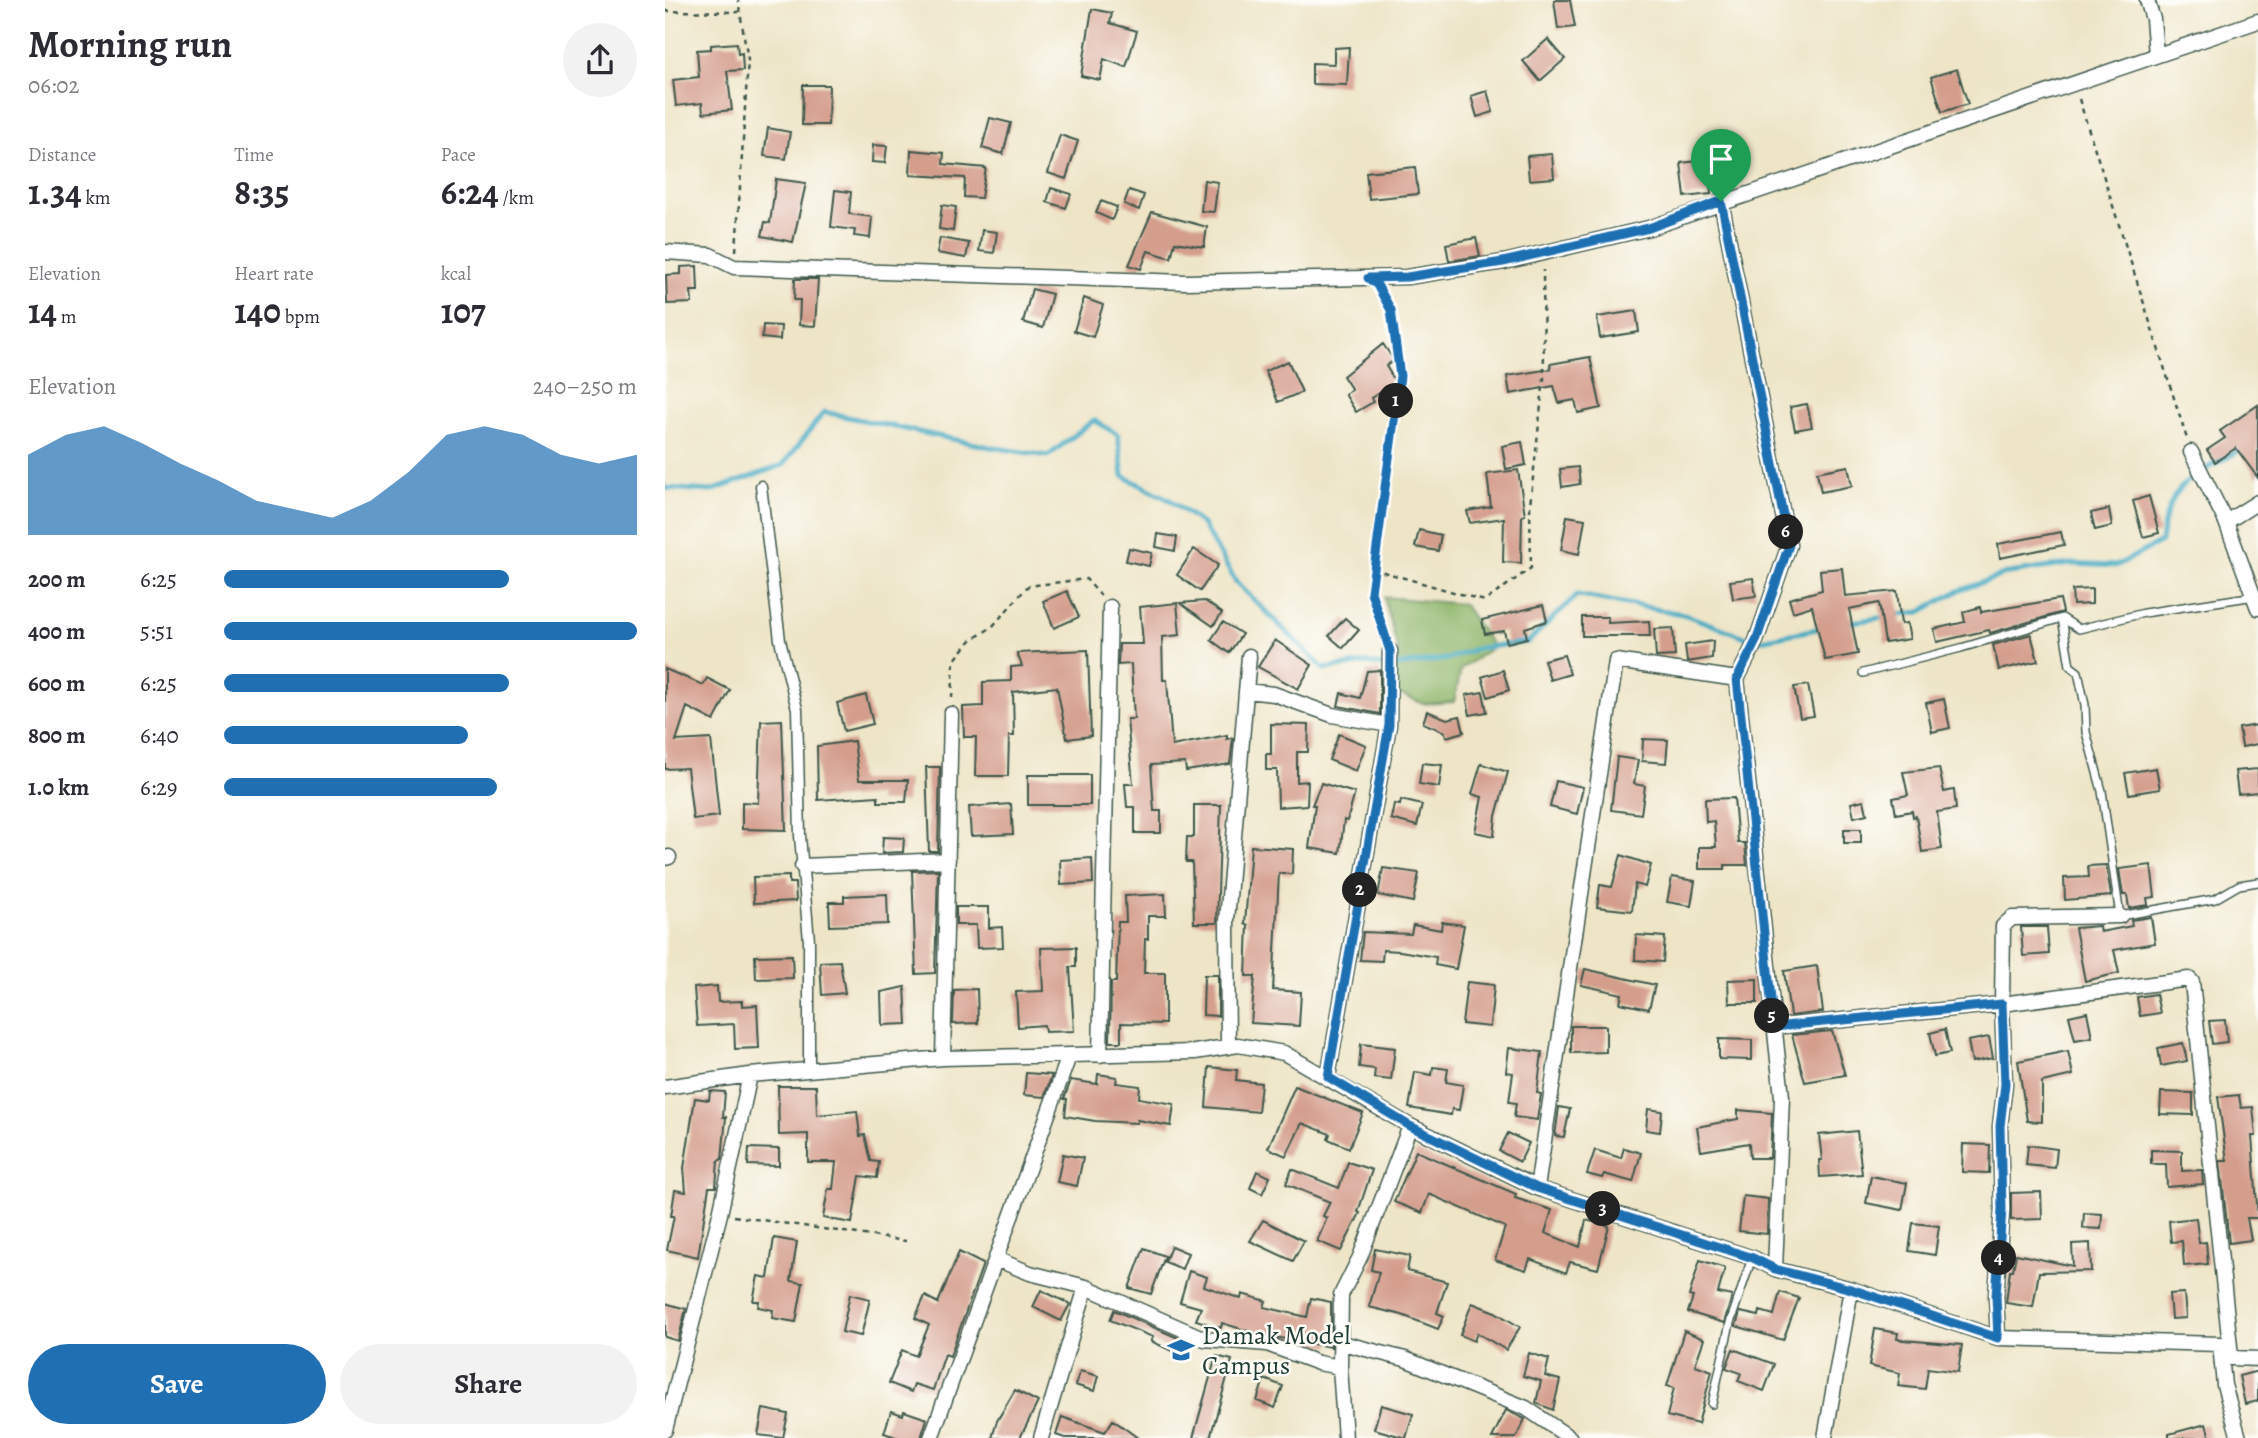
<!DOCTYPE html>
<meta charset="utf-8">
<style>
body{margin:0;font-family:Alegreya,serif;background:#f2f2f3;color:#2b2b33;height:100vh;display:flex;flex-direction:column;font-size:26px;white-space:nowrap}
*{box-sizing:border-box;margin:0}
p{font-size:23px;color:#7c7c81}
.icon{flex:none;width:38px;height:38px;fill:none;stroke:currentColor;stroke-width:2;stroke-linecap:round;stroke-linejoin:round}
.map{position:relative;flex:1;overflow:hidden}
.drawer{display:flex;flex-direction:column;background:#fff;width:665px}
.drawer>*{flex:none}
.pin{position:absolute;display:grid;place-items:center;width:60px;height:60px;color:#fff;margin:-72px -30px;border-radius:50% 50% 50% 0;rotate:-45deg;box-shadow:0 0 7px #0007}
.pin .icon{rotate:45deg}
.km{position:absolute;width:35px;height:35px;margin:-18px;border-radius:50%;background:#222;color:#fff;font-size:19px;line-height:35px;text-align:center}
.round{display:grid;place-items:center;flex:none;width:74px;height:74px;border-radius:37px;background:#f2f2f3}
.head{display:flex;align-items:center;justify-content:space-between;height:119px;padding:0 28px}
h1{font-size:38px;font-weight:700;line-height:52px}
.stats{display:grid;grid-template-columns:repeat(3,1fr);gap:10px;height:119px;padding:7px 28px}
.stats div{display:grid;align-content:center}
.stats b{font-size:35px;font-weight:700}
.stats small{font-size:19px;font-weight:400}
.stats p{font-size:19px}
.chart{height:196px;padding:14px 28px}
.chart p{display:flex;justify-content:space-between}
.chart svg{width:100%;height:126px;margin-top:7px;fill:#1f6fb2;opacity:.7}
.cta{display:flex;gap:14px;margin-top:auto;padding:14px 28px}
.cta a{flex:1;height:80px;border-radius:42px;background:#1f6fb2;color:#fff;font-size:28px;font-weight:700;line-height:80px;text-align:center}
.cta a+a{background:#f2f2f3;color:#2b2b33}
ul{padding:0 28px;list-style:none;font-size:23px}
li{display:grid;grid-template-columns:112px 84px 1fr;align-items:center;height:52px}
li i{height:18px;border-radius:9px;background:#1f6fb2}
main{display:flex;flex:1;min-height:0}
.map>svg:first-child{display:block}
.forest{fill:#8fb66b;stroke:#577a50;stroke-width:2}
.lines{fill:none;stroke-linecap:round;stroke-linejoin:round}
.stream{stroke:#43aac3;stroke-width:5}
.building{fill:#d49e8d}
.service-casing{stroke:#3e564a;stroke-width:10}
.pedestrian-casing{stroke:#3e564a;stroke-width:13}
.minor-casing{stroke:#3e564a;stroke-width:17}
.path{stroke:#3e564a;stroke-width:2.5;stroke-dasharray:5 5;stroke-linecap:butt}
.service{stroke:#fff;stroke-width:7}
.pedestrian{stroke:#fff;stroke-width:10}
.minor{stroke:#fff;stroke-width:14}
.route-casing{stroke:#fff;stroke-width:14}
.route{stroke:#1f6fb2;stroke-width:9}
.labels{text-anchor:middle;stroke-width:5;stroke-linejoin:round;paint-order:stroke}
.poi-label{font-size:26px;fill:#1f3d34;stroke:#fdfcf7;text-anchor:start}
</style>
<main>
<section class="drawer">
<div class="head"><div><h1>Morning run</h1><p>06:02</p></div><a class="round"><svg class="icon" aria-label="share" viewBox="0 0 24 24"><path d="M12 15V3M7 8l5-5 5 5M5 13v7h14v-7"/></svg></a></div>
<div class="stats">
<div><p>Distance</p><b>1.34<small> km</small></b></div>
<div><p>Time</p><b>8:35</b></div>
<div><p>Pace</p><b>6:24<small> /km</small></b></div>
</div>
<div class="stats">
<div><p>Elevation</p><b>14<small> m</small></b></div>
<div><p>Heart rate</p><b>140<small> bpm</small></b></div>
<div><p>kcal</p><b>107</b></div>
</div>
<div class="chart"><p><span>Elevation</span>240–250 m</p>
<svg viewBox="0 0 160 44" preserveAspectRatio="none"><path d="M0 44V16L10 9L20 6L30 12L40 19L50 25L60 32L70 35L80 38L90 32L100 22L110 9L120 6L130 9L140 16L150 19L160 16V44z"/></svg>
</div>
<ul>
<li><b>200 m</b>6:25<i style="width:69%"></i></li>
<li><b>400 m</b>5:51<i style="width:100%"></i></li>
<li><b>600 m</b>6:25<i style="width:69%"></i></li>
<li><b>800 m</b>6:40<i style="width:59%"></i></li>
<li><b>1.0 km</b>6:29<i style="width:66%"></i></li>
</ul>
<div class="cta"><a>Save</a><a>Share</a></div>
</section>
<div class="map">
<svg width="1593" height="1438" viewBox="0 0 1593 1438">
<rect width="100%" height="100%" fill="#fdfcf7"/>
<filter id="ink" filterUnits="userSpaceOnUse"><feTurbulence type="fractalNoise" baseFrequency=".0143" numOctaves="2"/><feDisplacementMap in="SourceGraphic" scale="14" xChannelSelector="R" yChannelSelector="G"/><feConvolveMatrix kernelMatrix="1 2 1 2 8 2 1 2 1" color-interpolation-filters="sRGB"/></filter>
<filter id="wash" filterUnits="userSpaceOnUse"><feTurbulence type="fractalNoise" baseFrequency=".00686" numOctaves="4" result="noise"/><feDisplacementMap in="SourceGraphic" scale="28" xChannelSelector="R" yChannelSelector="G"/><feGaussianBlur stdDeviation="1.57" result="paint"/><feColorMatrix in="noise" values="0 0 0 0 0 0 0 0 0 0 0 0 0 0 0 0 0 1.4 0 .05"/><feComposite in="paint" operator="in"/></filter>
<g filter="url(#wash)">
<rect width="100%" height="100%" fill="#eee5c7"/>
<path class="forest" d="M719 597 798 604 828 647 796 669 789 702 759 704 729 692 733 651Z"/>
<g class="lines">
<path class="stream" d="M0 488 46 491 118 465 159 412 325 447 383 456 429 420 453 435 458 476 505 500 537 524 571 582 659 669 702 663 723 667 782 659 813 648 863 642 912 595 1018 614 1091 641 1157 628
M1180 623 1255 612 1293 591 1344 573 1405 564 1451 566 1496 542C1503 478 1531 477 1578 448"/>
</g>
<g id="blocks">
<path class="building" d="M889 0H905L910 27 893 29Z
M427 9 447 13 445 23 472 31 461 67 439 59 435 80 416 76Z
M883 39 900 59 875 81 858 61Z
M72 43 73 54 77 53 78 70 62 71 67 110 38 113 37 103 11 106 8 80 34 77 32 50 46 49V45Z
M684 47 682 85 647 84V63L669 64V48Z
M1292 69 1303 104 1277 112 1266 77Z
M138 85H164L163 125H137Z
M822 91 828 112 812 117 806 96Z
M325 118 346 123 338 154 317 148Z
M103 128 125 132 121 159 99 156Z
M395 135 413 141 401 179 383 173Z
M208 145 222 146 220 163 207 162Z
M246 150 279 153 278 164 321 168 316 198 299 197 300 178 245 175Z
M887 154 889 178 864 180 862 156Z
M1042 160 1046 194 1020 197 1016 163Z
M750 167 753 194 704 199 701 172Z
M111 179 141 183 128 242 97 236 100 222 105 223Z
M539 180 553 182 549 212 536 211Z
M386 188 406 194 401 208 382 202Z
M170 190 186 192 184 214 207 217 205 238 189 236 190 230 166 227Z
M464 190 479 195 474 210 459 204Z
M436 201 452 207 447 220 431 213Z
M277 205 291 207 288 231 274 229Z
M487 212 542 227 539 247 510 242 506 258 483 251 476 269 464 265Z
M317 230 332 232 329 253 314 251Z
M275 238 304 243 301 258 272 253Z
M811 238 815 256 784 261 781 244Z
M32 266 33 291H26L27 303 2 304 1 275 16 274V267Z
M130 279H153L150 326 134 325 135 300H129Z
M367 289 387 294 378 328 358 322Z
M419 298 438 305 428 337 409 331Z
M971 311 974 332 935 338 932 317Z
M98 325 116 326 115 340 97 338Z
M718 344 729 360 721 366 731 383 706 398 708 402 691 412 680 394 687 390 678 376Z
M925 357 936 408 913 413 910 400 894 403 889 386 845 394 842 376 886 369 885 364Z
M623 361 637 392 613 402 600 371Z
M1142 404 1147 427 1130 430 1125 407Z
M1593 405V478L1571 448 1550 462 1542 450 1560 438 1555 431Z
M857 442 861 465 841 469 837 446Z
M1183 466 1187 486 1156 492 1152 472Z
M913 467 915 484 897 487 895 469Z
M853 470 860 515 857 516 856 563 838 562 839 518 805 523 802 511 826 507 822 474Z
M1484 496 1494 533 1478 537 1468 501Z
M1444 509 1447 526 1430 530 1426 513Z
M902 516 920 519 914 554 896 550Z
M754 530 776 535 773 551 750 547Z
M1396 532 1399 545 1335 558 1333 544Z
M493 534 512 537 510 551 491 547Z
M464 548 487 553 484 566 461 561Z
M529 549 553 565 535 591 512 575Z
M1177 568 1180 596 1232 591 1236 624 1242 623 1245 639 1220 643 1214 603 1184 609 1193 654 1160 660 1147 606 1128 612 1124 599 1157 590 1155 570Z
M1088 578 1091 596 1068 599 1065 581Z
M1427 589V604L1408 605 1407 590Z
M402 591 414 617 389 628 378 601Z
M1395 599 1398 612 1325 633 1324 630 1272 642 1269 629 1300 622 1298 612 1315 607 1316 612Z
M540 601 557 613 548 626 515 603Z
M512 603 515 635 497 637 498 680H502L507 746 562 735V739L568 738 565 764 521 771 520 763 486 765 489 811H496V833H470V807H462L460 784H468L462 719H469L466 664 453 665 454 644H478L475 607Z
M878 605 882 621 860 628 862 638 842 643 839 631 820 634 817 620Z
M917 617H943V623L984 621 985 636H917Z
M680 618 694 630 678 648 664 636Z
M558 622 577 634 564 653 546 640Z
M1008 628 1010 656 991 657 989 629Z
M1366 634 1373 661 1334 670 1328 645Z
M610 640 647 665 633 689 593 667Z
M1048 641 1047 658 1022 662 1020 645Z
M423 650 426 736 402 739 392 687 348 692 349 736H344L343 776H310L311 737H299L298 707 318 706V682L346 681V667L357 666 352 653Z
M899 655 905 674 885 680 879 660Z
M0 669 38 685 42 678 65 690 49 721 22 707 11 741 46 739 54 816 28 819 22 768 0 769Z
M715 670V714L673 706 676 693 695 698 702 671Z
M838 670 844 690 823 697 817 677Z
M1143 685 1149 716 1135 718 1129 687Z
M818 692 822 712 805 715 801 695Z
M201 695 208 724 179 731 172 703Z
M1279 699 1285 728 1267 732 1261 703Z
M762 711 782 719 795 716 799 732 781 737 780 732 758 723Z
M117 720 121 830 77 829V802L93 803 96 721Z
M606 724 644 725 643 752H632V782L643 781 642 805 613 807 612 770H601V754H606Z
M1593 725V744L1577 747 1574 728Z
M674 734 701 745 691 771 664 760Z
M978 739 1003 740 1001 763 977 761Z
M189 741 194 780H243L241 802H213V796L153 800 152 746Z
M952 757 973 760 969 784 980 786 976 814 946 810Z
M757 763 777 765 774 787 754 784Z
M816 764 843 772 831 816 829 836 810 832 817 797 807 794Z
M261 767H275L273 851H264Z
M1274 768 1279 792 1289 790 1291 809 1272 812 1277 849 1257 852 1251 816 1248 817 1247 811 1231 814 1228 798 1243 795 1238 772Z
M1491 768 1495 789 1464 794 1460 773Z
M1593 769V792L1573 794 1570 771Z
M363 775H425V805H363Z
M891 781 918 787 912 814 885 807Z
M656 783 690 793 682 821 679 820 675 853 644 848 650 805H647Z
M1069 798 1073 843H1080L1082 865H1060V869H1034V847H1051L1049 821 1041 822 1040 799Z
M736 800 757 805 752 826 726 819 729 804 735 805Z
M1199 800 1202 814 1189 817 1186 803Z
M346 804 348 834 306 836 304 807Z
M529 805H556L552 923H529L527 862H521L522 837H529Z
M1179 829H1196V843H1179Z
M218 837 239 838 238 852 217 853Z
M586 846 628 849 627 874 614 873 608 990 636 992 634 1026 586 1023 590 976H581L583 925 580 924Z
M956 855 986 865 980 887 970 884 967 911 932 907 935 885 947 887Z
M427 858 428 883 396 885 395 860Z
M1441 865 1446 896 1400 900 1399 878 1424 877 1423 866Z
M1486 865 1490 897 1482 898 1483 905 1464 908 1462 895H1458L1454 869Z
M718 868 754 873 748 902 713 895Z
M273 870 270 973 251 974 247 871Z
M124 876V883H130L131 901 89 903 88 877Z
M1007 877 1030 881 1026 906 1002 902Z
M222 894 223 924 165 926 164 902H179V896Z
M500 894 501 916H483V939H480L479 973H500V1024L456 1023V1042H445L446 982H451L453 922H461L460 896Z
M291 907H324V928L337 927 338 947 312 948 311 925H291Z
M1486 917 1490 943 1449 950 1454 973 1420 981 1410 928 1434 926 1435 932 1467 926 1466 920Z
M777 922 799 925 791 969 770 965 771 957 735 951 718 950 717 961 695 960 698 932 746 934 748 925 776 930Z
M1356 927H1382L1384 954 1358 956Z
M971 935 1000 937 998 962 970 960Z
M411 947V967H405L409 1031 380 1032 379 1025 353 1027 351 992 378 991 376 948Z
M127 955 128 978 91 979 90 956Z
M175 961 180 993 157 995 155 962Z
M1152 966 1158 1012 1125 1016 1119 971Z
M920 969 990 985 984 1009 955 1003 957 994 916 985Z
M539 975H553V1016L538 1015Z
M1092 979V1003H1064L1063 980Z
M802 982 829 985 825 1027 797 1024Z
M52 986 53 1002 77 1001V1006L92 1005 94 1048 70 1049 69 1024 32 1026 29 988Z
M240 987 242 1024 217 1025 216 992Z
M312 989 313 1023 288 1024 289 990Z
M1491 994 1495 1013 1475 1016 1472 997Z
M1422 1012 1427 1037 1410 1040 1404 1016Z
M1560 1020 1562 1042 1547 1044 1544 1021Z
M906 1026H941V1052L906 1053Z
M1280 1029 1285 1053 1270 1056 1265 1033Z
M1167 1031 1180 1075 1140 1082 1127 1035Z
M1324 1037 1328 1058 1307 1062 1303 1041Z
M1054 1039 1087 1040V1060L1054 1059Z
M1518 1043 1522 1061 1496 1066 1493 1048Z
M696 1044 730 1048 726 1080 709 1078 710 1069 694 1067Z
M844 1048 877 1052 872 1093 876 1094 872 1120 849 1117 851 1103 844 1102 848 1073 841 1072Z
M1403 1051 1408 1075 1377 1082V1122L1362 1121 1353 1061Z
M544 1067 572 1070 571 1080 596 1083 593 1112 541 1107Z
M768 1067 783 1069 781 1082 798 1085 794 1110 787 1109 786 1115 744 1108 750 1072 767 1075Z
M361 1073 387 1075 379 1097 359 1095Z
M433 1074 452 1077 451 1083 475 1086 474 1098 509 1104 506 1126 472 1120V1123L430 1121 400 1116 402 1099H399L406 1080 432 1084Z
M113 1086H151L152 1115 192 1111 195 1136 200 1135 206 1161 214 1162 212 1178 195 1176 187 1223 158 1218 163 1189H168L171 1162H143V1134L114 1135Z
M630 1086 698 1113 684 1148 663 1139 665 1134 637 1123 621 1156 603 1148Z
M45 1091 60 1092 58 1117H61L57 1159 53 1161 51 1187H44L33 1257 2 1250 9 1216H6L10 1190 21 1192 19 1168 30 1098 44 1100Z
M1496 1092 1528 1093V1115L1495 1114Z
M1574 1095 1576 1108 1588 1107 1591 1136H1587L1593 1218H1582L1586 1240 1564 1243 1555 1161H1562L1553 1097Z
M894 1107 905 1109 899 1137 890 1136Z
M983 1109 997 1111 995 1132 981 1130Z
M1073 1110 1107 1113 1105 1158H1085L1084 1143 1036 1151 1032 1127 1073 1119Z
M1192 1131 1197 1174 1155 1177 1154 1160H1157L1154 1135Z
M843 1133 864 1143 855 1162 834 1151Z
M1298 1144 1325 1145 1324 1173 1297 1172Z
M1363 1145 1392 1149 1390 1168 1361 1165Z
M84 1148 114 1149V1166L83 1165Z
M959 1148 976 1153 968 1182 939 1174 937 1178 922 1174 930 1150 956 1158Z
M1486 1150 1517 1151V1171L1537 1170 1538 1184 1502 1187 1501 1164H1486Z
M751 1151 851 1194 850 1198 887 1210 880 1233 915 1247 921 1220 944 1226 933 1269 905 1262 901 1273 865 1259 861 1270 830 1260 840 1227 764 1194 757 1213 729 1202Z
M398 1154 418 1158 412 1186 392 1182Z
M683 1162 707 1170 693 1212 695 1213 676 1251 652 1241 662 1218 658 1216 665 1202 621 1184 627 1169 674 1188Z
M592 1171 605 1177 597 1194 585 1188Z
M1206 1176 1242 1183 1237 1210 1201 1203Z
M1376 1192 1377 1219 1346 1220V1193Z
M1078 1196 1103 1199 1102 1234 1074 1231Z
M1419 1213 1437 1214 1436 1229 1418 1228Z
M1531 1218 1534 1243 1541 1242 1543 1264 1519 1266 1517 1241 1506 1242 1504 1221Z
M598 1220 639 1241 628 1261 585 1241Z
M1248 1223 1274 1226 1270 1255 1244 1251Z
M109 1238 132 1242 126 1281 138 1283 131 1322 107 1318 108 1310 93 1307 94 1301H88L93 1276 103 1278Z
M1425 1243 1426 1271 1374 1272 1368 1307 1341 1303 1345 1270H1348L1351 1254 1408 1266 1407 1244Z
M506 1246 523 1253 517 1269 500 1262Z
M479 1248 500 1256 486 1294 464 1288Z
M710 1249 745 1256 742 1271 782 1282 772 1313 779 1316 773 1329 737 1315 704 1307 714 1272 706 1270Z
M294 1252 318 1264 285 1356 280 1354 268 1390 249 1384 246 1392 224 1383 237 1350 251 1356 264 1325 250 1318 260 1296 273 1303Z
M1035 1260 1060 1268 1053 1293 1067 1296 1059 1323 1023 1312 1028 1297 1024 1296Z
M524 1271 542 1277 539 1286 576 1299 577 1294 601 1301 599 1307 642 1317 646 1298 666 1302V1347L593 1334 557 1323 556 1328 531 1320 536 1308 515 1302Z
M376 1290 405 1304 396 1321 368 1307Z
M1115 1292 1134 1298 1118 1340 1071 1326 1075 1312 1094 1316 1095 1311 1109 1315Z
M1519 1293 1521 1318 1506 1319 1504 1294Z
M185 1294 205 1299 196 1336 177 1332Z
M0 1303 21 1309 13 1341 0 1337Z
M807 1303 830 1312 855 1327 841 1350 812 1333 809 1341 795 1335Z
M449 1310 520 1341 513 1354 486 1341 488 1337 445 1320Z
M1210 1329 1233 1333 1232 1339 1238 1340 1297 1345 1293 1372 1263 1368 1260 1389 1233 1386 1235 1373 1204 1366Z
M1019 1331 1039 1339 1030 1365 1047 1371 1033 1424 1002 1416 1009 1388 1002 1386Z
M1068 1349 1109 1364 1099 1391 1073 1381 1076 1373 1061 1368Z
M864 1353 884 1359 880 1376 895 1380 888 1410 871 1403 876 1381 858 1376Z
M551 1356 567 1360 545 1438H528Z
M415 1371 433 1376 429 1391 410 1385Z
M1593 1371V1401L1580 1404 1574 1376Z
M599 1379 618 1386 610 1408 592 1401Z
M350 1390 373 1402 355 1438H327L332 1421Z
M716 1405 748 1414 741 1438 709 1429Z
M98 1409 123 1414 118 1438 93 1435Z
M841 1410 860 1419 851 1438H827Z
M226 1411 238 1415 239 1411 262 1419 256 1438H234L219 1433Z
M397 1417 440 1432 448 1420 473 1438H400L391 1435Z
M1541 1424 1545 1438H1504V1434Z"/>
</g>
</g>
<g filter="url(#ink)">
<use href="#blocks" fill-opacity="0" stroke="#3e564a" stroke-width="2"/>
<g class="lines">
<g class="service-casing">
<path id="service" d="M1397 618 1405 666 1413 672 1420 705 1421 732 1437 791 1455 916 1550 899 1574 885 1593 882
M1198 673 1296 648 1397 618 1414 629 1479 613 1590 596
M1047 1404 1065 1323 1087 1258"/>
</g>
<g class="pedestrian-casing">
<path id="pedestrian" d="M96 486 115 640 132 709 135 836 144 941V1071"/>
</g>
<g class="minor-casing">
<path id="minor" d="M1482 0 1488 19 1491 55
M1056 201 1124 545 1091 641 1072 679 1117 1097 1110 1269
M0 252 45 255 69 267 521 282 742 277 839 262 984 228 1593 21
M1526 452 1561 522 1593 608
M1561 522 1593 502
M581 691 609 694 667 715 724 725
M0 858 4 857
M137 866 283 860
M1109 1027 1337 1004 1338 926 1347 918 1455 916
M563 1047 562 921 584 656
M435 1055 445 607
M278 1058 286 714
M663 1077 724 725 725 651
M0 1087 85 1075 278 1058 530 1052 573 1045 619 1053 745 1126 872 1188 1088 1258 1110 1269 1186 1289 1333 1338 1555 1344 1566 1358 1593 1359
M872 1188 951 661 1072 679
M331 1259 365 1273 421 1287 540 1339 602 1344 653 1363 675 1367
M1333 1338 1331 1296 1337 1209 1335 1126 1340 1084 1337 1004 1524 979 1527 982 1566 1356
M677 1343 740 1359 861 1408 905 1438
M1555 1345 1559 1385 1574 1438
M0 1430 55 1214 85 1075
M266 1438 404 1056
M376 1438 421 1287
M680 1438 675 1367 676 1295 695 1257 745 1126
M1160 1438 1186 1289"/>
</g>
<path class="path" d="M0 11 74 12
M1414 99 1522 439
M71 251 83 60 73 0
M716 293C763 376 703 500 706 590 707 604 716 622 720 636
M708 569 820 601 866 568 865 505 879 378 878 270
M287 698 289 661 305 641 327 627 363 586 421 579 436 596
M69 1216 241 1241"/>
<use href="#service" class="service"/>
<use href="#pedestrian" class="pedestrian"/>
<use href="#minor" class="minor"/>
</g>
</g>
<g class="lines" filter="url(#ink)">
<g class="route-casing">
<path id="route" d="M1056 201 1124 545 1091 641 1072 679 1109 1027 1337 1004 1340 1084 1335 1126 1337 1209 1331 1296 1333 1338 1186 1289 1110 1269 1088 1258 872 1188 745 1126 663 1077 724 725 725 651 706 592 735 376 726 310 712 285 703 278 742 277 838 262 984 228Z"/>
</g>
<use href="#route" class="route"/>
</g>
<defs>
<g id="school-bare" transform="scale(2.1)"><path d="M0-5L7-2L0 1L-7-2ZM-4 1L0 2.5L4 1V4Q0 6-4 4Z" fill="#1f6fb2" stroke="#fdfcf7" stroke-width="2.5" paint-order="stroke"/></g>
</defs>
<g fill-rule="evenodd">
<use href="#school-bare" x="516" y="1350"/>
</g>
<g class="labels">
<g class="poi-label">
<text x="537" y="1344">Damak Model<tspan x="537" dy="30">Campus</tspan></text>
</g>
</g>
</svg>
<div class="pin" style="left:1056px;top:201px;background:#1e9e55"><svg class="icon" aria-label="arrive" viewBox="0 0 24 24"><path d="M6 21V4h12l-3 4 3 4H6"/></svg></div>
<b class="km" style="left:731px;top:401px">1</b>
<b class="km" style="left:695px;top:890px">2</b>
<b class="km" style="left:938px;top:1209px">3</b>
<b class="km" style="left:1334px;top:1258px">4</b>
<b class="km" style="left:1107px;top:1016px">5</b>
<b class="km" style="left:1121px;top:532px">6</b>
</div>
</main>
